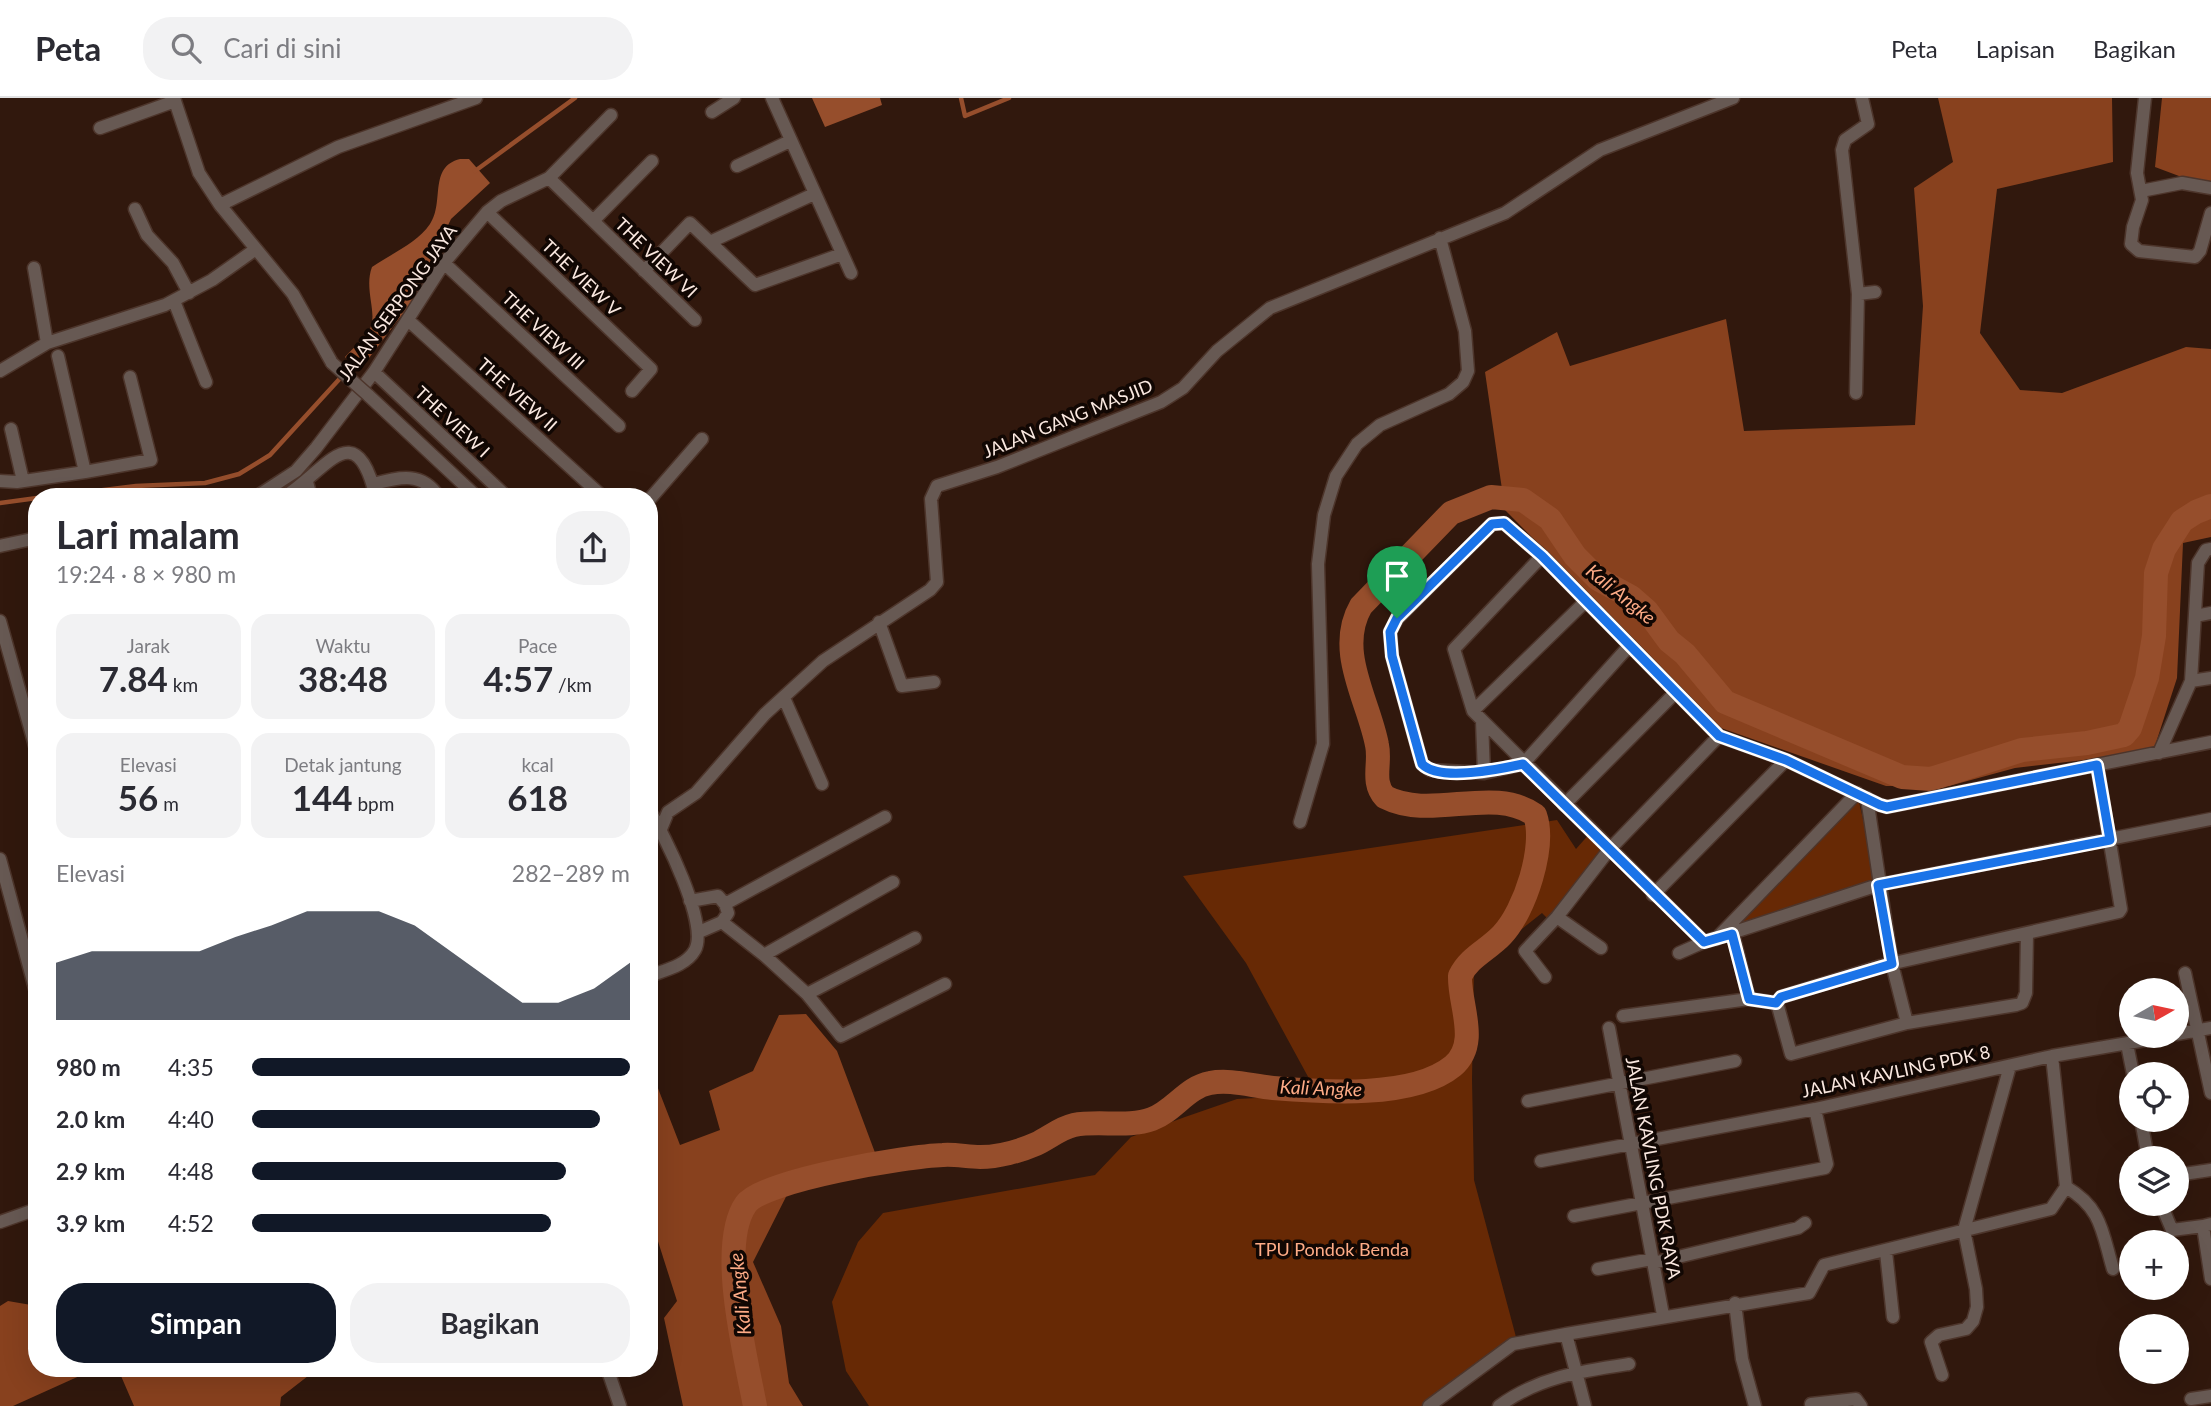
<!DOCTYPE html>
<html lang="id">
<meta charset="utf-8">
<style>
body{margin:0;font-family:Lato,sans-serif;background:#f2f2f3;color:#2b2b33;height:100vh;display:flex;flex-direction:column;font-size:26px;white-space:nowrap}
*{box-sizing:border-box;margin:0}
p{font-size:23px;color:#7c7c81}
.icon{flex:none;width:38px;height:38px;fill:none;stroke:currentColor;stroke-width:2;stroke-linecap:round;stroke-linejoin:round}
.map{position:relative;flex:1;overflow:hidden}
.sheet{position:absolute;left:28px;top:390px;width:630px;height:889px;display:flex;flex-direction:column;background:#fff;border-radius:28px;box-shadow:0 7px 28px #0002}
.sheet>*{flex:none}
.needle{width:46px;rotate:81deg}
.controls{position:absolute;left:2119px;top:880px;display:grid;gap:14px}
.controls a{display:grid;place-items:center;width:70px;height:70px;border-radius:50%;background:#fff;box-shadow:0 7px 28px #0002;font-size:35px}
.pin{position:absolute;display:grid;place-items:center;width:60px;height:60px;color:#fff;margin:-72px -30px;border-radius:50% 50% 50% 0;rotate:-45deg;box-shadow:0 0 7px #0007}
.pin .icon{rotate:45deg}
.round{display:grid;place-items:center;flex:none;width:74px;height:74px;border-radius:28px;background:#f2f2f3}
.head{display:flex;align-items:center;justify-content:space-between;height:119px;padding:0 28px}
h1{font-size:38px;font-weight:700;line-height:52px}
.stats{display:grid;grid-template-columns:repeat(3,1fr);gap:10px;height:119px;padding:7px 28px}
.stats div{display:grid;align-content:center;border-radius:18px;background:#f2f2f3;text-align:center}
.stats b{font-size:35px;font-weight:700}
.stats small{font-size:19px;font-weight:400}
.stats p{font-size:19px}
.chart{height:196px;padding:14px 28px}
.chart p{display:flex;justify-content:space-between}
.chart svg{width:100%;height:126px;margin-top:7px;fill:#111827;opacity:.7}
.cta{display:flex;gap:14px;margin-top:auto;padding:14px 28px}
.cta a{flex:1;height:80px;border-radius:28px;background:#111827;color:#fff;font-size:28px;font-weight:700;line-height:80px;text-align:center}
.cta a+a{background:#f2f2f3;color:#2b2b33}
ul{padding:0 28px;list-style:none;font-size:23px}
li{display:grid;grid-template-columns:112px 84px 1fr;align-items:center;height:52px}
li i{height:18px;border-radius:9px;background:#111827}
header{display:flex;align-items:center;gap:42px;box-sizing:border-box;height:98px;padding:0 35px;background:#fff;border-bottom:2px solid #e1e1e2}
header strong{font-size:33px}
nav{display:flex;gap:38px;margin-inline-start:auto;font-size:24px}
.search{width:490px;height:63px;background:#f2f2f3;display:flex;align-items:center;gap:18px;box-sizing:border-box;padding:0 24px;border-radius:28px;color:#7c7c81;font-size:26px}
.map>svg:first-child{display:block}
.green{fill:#672905}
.forest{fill:#88411e}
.water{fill:#964e2c}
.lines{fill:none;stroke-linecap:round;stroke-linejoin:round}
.stream{stroke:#964e2c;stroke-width:4.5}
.river{stroke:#964e2c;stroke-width:24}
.street-casing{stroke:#4d352b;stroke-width:15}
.street{stroke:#675953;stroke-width:12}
.street-bridge-casing{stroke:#4d352b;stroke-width:15;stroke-linecap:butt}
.street-bridge{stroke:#675953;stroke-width:12}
.route-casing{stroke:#fff;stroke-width:14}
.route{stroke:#1a73e8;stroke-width:9}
.labels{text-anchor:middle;stroke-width:7;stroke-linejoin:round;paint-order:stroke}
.street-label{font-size:18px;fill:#fae8e0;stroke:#110703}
.park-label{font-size:18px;fill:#ffac87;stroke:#110703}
.water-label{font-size:19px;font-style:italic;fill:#feab86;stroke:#110703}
</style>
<header>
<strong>Peta</strong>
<div class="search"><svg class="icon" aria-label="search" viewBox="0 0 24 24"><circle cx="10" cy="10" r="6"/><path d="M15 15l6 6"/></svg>Cari di sini</div>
<nav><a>Peta</a><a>Lapisan</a><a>Bagikan</a></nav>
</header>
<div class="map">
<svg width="2211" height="1308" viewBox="0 0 2211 1308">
<rect width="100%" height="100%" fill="#31180d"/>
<path class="green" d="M1857 695 1878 787 1724 832Z
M1557 722 1576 751 1591 734 1606 755 1594 761 1568 805 1548 821 1542 815 1474 869 1472 981 1474 1082 1516 1239 1423 1308H869L846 1273 832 1204 858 1144 883 1115 1095 1077 1131 1039 1185 1019 1237 1001 1318 997 1246 865 1183 778Z"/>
<path class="forest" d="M1938 0H2112L2113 64 1997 91 1980 235 2020 292 2062 295 2186 249 2211 251V439L2183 445 2177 580 2153 654 2015 670 1949 688H1886L1721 630 1505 412 1485 274 1557 234 1570 268 1726 221 1744 333 1915 327 1923 208 1914 90 1953 64Z
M2162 0H2211V90L2155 69Z
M806 916 837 953 877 1060 795 1081 753 1164 781 1228 789 1285 803 1308H683L664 1220 677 1203 649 1115V982L654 980 680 1047 720 1032 709 993 753 973 779 917Z
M8 1203 37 1208V1270L95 1271 13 1308H0V1208Z
M118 1271H317L281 1299 280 1308H134Z"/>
<path class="water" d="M812 0H880L882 7 825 29Z
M460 61H469L490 85 451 121 411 205 359 273 345 259C352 251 362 243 368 234 380 218 363 193 372 169 391 156 417 145 430 126 445 104 428 69 460 61Z"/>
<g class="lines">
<path class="stream" d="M961 0 965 18 1009 0
M475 73 575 0
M47 399 136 388 205 385 239 376 270 357 355 264
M0 405 37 400"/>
<path class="river" d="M755 1308C746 1260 717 1147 746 1106 763 1082 909 1058 943 1057 955 1056 968 1059 980 1059 998 1059 1020 1053 1036 1046 1049 1040 1060 1030 1074 1027 1099 1022 1128 1030 1152 1021 1174 1013 1187 989 1210 985 1230 981 1252 988 1273 990 1322 994 1413 1001 1453 968 1480 945 1459 907 1460 878 1469 859 1488 852 1502 837 1525 813 1546 748 1535 717 1492 687 1432 723 1385 699 1371 684 1381 665 1377 647 1369 603 1335 553 1361 508L1451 415 1491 399 1523 402 1550 421 1575 458 1598 481 1631 499 1647 513 1669 543 1685 556 1725 604 1902 679 1931 681 2022 652 2087 645 2124 637 2130 630 2147 580 2154 538 2156 475 2164 451 2182 423 2196 414 2211 408"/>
<g class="street-casing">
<path id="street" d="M174 0 199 75 220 107 293 196 332 265
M772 0 851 175
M2145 0 2137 75 2142 102 2133 129 2131 146 2139 153 2195 159 2200 153 2211 115
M712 14 734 0
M100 30 175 3
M737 68 790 43
M549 80 695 222
M2141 93 2182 85 2211 90
M220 107 338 49 476 0
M135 111 147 137 173 165 189 195
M487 114 651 271 632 293
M593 123 652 63
M710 144 814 96
M444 165 619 328
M34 170 47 245
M644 173 690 125 755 187 842 156
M1858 196 1875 194
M174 203 206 284
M408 222 603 399
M58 258 85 374 151 362 130 279
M0 273 47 245 165 207 212 182 256 151
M374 274 507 399
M1856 295 1858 196 1842 52 1845 42 1868 26 1862 0
M368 297 477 399
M11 331 23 383
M0 383 17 384 85 374
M307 384 311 399
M373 386C400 379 422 373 439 399
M256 399 296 373 316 350 374 274 444 165 487 114 501 103 549 80 611 17
M284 399C328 371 355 315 376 399
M649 402 702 341
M0 448 37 440
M1542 458 1454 551 1473 613 1704 844 1878 787 2211 721
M2195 518 2211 515
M0 523 37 655
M879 524 902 588 934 584
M1630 547 1523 666 1484 675 1430 672 1422 666 1392 558 1390 534 1397 521 1492 426 1504 425 1542 458 1719 638 1786 662 1880 707 1887 709 2211 644
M2191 583 2211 580
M784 600 822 686
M1473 613 1586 503
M1482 623 1484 675
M2159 655 2191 583 2198 465 2206 452 2211 451
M1867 700 1892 866 1907 925
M1564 707 1676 594
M649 712C664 736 709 826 695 852 686 868 665 872 649 878
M1300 724 1323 646 1318 466 1324 417 1336 378 1357 346 1380 327 1449 296 1463 284 1468 273 1465 233 1440 140
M661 731 668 714 696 695 765 616 823 563 930 492 937 484 931 401 937 388 997 369 1161 304 1183 290 1217 253 1270 210 1505 115 1600 52 1733 0
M0 761 37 898
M893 784 764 857 807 896 841 938 945 886
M1653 797 1786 662
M690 803 718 798 725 806 728 815 722 824 699 834
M725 806 885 719
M1557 819 1601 850
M722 824 764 857
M1733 836 1749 901
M1716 841 1857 695
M1679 855 1704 844
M2185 875 2211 995
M1545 879 1525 853 1557 819 1609 752 1719 638
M807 896 915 840
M1777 905 1781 899 1881 868 2119 814 2121 811 2097 667
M1777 905 1791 956 1907 925 2016 907 2022 905 2026 895 2027 835
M1623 918 1749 901 1777 905
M1609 930 1663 1217
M2177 936 2211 930
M2127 946 2133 976
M1528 1003 1735 963
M2141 1022 2148 1060
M1541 1063 1815 1011 2052 958 2169 938
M2177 1077 2211 1072
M2066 1089C2102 1110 2102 1134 2113 1171
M2161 1106 2172 1132 2203 1128
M1574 1118 1825 1070 1827 1066 1815 1011
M0 1124 37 1111
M2211 1126 2203 1128 2211 1181
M1886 1154 1893 1219
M1653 1165 1798 1130 1805 1125
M1598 1171 1652 1161
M1735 1205 1742 1261 1755 1308
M1566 1236 1809 1195 1824 1167 2051 1111 2066 1089 2052 958
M607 1270 620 1308
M1942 1277 1931 1244 1939 1237 1966 1231 1973 1223 1977 1209 1976 1191 1964 1132 2010 968
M2191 1301 2211 1298
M1811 1306 1856 1301 1861 1308
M1429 1308 1513 1246 1566 1236 1585 1308
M1499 1308C1539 1279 1582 1273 1629 1266"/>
</g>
<use href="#street" class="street"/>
<g class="street-bridge-casing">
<path id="street-bridge" d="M332 265 368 297"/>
</g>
<use href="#street-bridge" class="street-bridge"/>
</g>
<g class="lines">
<g class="route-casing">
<path id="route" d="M1504 425 1542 458 1719 638 1786 662 1880 707 1887 709 2097 667 2110 742 1878 787 1892 866 1781 899 1776 905 1749 901 1732 836 1704 844 1523 666C1500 671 1440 684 1422 666L1392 558 1390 534 1397 520 1492 426Z"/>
</g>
<use href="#route" class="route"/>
</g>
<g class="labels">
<g class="street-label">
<text transform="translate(656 160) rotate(44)" y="6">THE VIEW VI</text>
<text transform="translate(581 180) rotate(44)" y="6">THE VIEW V</text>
<text transform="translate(398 205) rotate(-54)" y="6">JALAN SERPONG JAYA</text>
<text transform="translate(543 233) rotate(43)" y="6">THE VIEW III</text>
<text transform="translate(517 297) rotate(42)" y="6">THE VIEW II</text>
<text transform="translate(1068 321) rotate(-22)" y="6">JALAN GANG MASJID</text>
<text transform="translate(452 324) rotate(43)" y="6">THE VIEW I</text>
<text transform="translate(1896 974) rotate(-12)" y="6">JALAN KAVLING PDK 8</text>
<text transform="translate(1653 1070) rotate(79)" y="6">JALAN KAVLING PDK RAYA</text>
</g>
<g class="park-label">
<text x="1332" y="1158">TPU Pondok Benda</text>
</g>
<g class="water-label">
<text transform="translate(1621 496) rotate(39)" y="7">Kali Angke</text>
<text transform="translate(1321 990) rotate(2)" y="7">Kali Angke</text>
<text transform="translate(740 1196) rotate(-96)" y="7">Kali Angke</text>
</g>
</g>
</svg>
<div class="controls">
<a><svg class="needle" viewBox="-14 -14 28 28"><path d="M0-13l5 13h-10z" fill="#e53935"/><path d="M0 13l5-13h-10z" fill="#7c7c81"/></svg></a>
<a><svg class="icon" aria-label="locate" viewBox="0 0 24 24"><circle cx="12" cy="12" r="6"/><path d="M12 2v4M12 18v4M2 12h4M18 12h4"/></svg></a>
<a><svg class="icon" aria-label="layers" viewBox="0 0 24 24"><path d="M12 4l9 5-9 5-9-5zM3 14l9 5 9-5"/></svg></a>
<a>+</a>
<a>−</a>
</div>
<div class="pin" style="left:1397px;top:520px;background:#1e9e55"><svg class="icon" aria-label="arrive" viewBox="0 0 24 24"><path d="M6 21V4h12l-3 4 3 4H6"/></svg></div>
<section class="sheet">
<div class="head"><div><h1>Lari malam</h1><p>19:24 · 8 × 980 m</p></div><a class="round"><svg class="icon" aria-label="share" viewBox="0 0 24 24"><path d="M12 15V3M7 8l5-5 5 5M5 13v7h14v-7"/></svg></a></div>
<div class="stats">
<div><p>Jarak</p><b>7.84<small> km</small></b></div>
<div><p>Waktu</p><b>38:48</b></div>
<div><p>Pace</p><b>4:57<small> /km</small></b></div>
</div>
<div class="stats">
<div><p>Elevasi</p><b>56<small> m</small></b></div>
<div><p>Detak jantung</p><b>144<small> bpm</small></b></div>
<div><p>kcal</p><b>618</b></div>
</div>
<div class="chart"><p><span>Elevasi</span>282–289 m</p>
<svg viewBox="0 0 160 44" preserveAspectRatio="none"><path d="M0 44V24L10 20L20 20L30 20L40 20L50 15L60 11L70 6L80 6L90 6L100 11L110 20L120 29L130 38L140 38L150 33L160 24V44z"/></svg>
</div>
<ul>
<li><b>980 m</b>4:35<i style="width:100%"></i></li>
<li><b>2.0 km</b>4:40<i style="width:92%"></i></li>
<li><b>2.9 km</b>4:48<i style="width:83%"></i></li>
<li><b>3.9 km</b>4:52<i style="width:79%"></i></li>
</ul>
<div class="cta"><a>Simpan</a><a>Bagikan</a></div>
</section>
</div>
